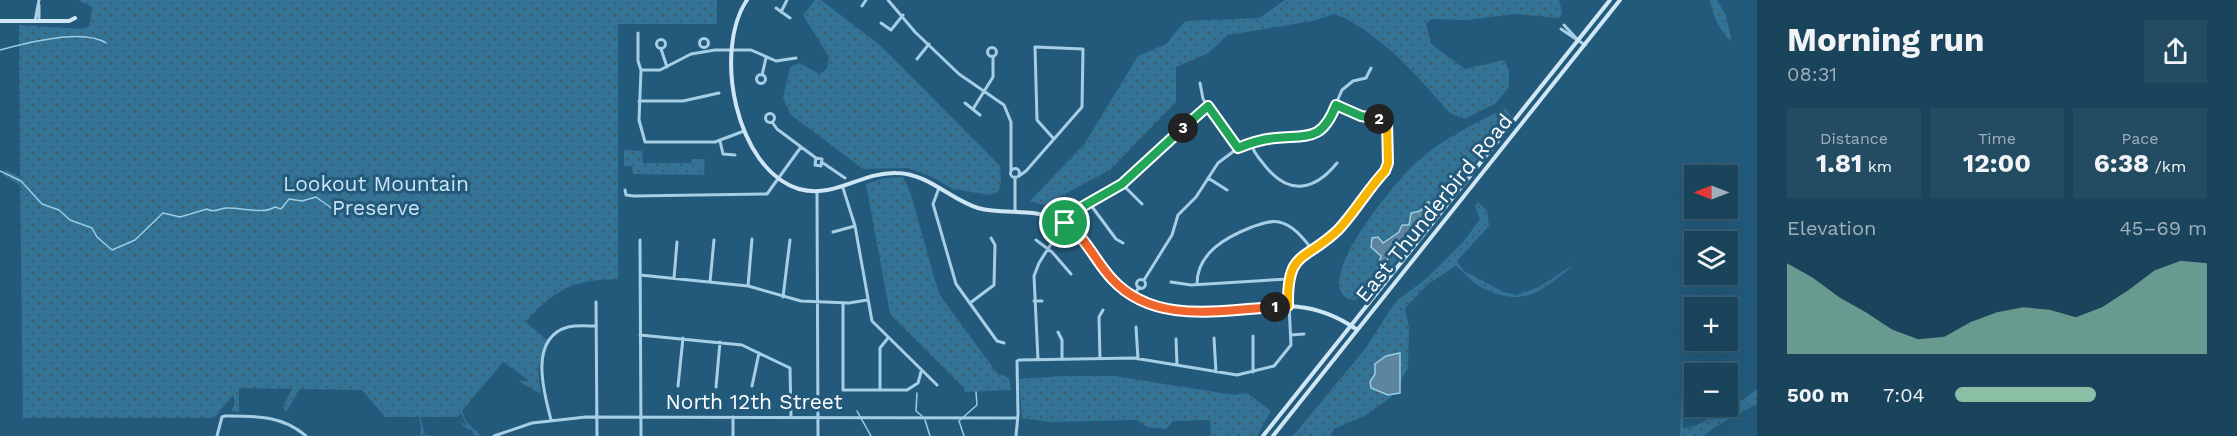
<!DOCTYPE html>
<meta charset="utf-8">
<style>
body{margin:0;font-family:"Work Sans",sans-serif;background:#234b62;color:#f1f3f6;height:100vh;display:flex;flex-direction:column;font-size:22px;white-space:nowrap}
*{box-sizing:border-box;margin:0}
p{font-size:20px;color:#9fb0bb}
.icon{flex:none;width:33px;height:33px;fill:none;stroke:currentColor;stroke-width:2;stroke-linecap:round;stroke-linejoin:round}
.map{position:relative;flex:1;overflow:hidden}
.drawer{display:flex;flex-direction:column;background:#1a445c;width:480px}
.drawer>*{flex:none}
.needle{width:39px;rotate:270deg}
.controls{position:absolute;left:1684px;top:165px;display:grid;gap:12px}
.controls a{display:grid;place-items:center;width:54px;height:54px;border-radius:0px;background:#1a445c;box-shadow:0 6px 24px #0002,0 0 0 2px #385c72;font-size:30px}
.pin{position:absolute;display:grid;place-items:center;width:51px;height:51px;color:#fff;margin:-26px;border:3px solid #fff;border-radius:50%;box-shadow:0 2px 6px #0007}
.km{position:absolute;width:30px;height:30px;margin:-15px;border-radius:50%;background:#222;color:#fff;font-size:16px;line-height:30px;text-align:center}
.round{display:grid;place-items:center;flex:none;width:63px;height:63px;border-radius:0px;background:#234b62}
.overview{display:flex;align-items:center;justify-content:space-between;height:102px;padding:0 30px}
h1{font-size:33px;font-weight:700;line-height:45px}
.metrics{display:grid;grid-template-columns:repeat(3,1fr);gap:9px;height:102px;padding:6px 30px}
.metrics div{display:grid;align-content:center;border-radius:0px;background:#234b62;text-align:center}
.metrics b{font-size:26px;font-weight:700}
.metrics small{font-size:16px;font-weight:400}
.metrics p{font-size:16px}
.chart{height:168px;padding:12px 30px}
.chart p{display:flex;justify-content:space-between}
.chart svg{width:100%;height:108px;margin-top:6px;fill:#8abfa5;opacity:.7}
ul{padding:0 30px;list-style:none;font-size:20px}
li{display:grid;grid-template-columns:96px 72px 1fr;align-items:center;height:45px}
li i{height:15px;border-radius:8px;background:#8abfa5}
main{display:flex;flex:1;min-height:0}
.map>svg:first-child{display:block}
.grass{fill:url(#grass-dots)}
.water{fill:#5d859d;stroke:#9acce6;stroke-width:1.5}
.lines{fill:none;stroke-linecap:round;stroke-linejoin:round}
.stream{stroke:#9acce6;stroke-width:1.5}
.street{stroke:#a6cee5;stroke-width:3}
.secondary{stroke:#cfe6f4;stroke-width:4}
.split-1-casing{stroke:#fff;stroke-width:12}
.split-2-casing{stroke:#fff;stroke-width:12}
.split-3-casing{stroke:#fff;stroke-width:12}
.split-4-casing{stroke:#fff;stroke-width:12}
.split-1{stroke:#f0652b;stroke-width:8}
.split-2{stroke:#f5b400;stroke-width:8}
.split-3{stroke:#22a559;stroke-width:8}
.split-4{stroke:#22a559;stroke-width:8}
.labels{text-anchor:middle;stroke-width:6;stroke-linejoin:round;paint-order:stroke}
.park-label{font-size:21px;fill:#c9e4f4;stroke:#235a7b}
.street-label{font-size:21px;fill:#fff;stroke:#235a7b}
</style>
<main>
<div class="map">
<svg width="1757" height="436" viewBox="0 0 1757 436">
<defs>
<pattern id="grass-dots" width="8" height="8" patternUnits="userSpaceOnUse" patternTransform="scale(1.5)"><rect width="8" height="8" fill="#337396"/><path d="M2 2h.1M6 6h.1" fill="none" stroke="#425c6a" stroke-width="1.8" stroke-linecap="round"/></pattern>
</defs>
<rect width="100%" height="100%" fill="#235a7b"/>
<path class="grass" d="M78 0H717V24H618V279C573 280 555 289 526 322L547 340 538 369 541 394 518 381H530L503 362 462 411 467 423 481 435 474 436 472 430 467 429 459 421 467 426 461 413 457 417H420L425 435 433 436H420L421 426 419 417H385L362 390 300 389 286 412 283 407 292 389 239 388V412L231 411 235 403 233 395 214 418H23L20 185 3 175 6 170 20 177 19 25 81 29 90 25 92 7Z
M815 0H821L881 46 1000 166 1001 182 998 192 989 195 953 189 928 175 908 168 863 169 791 115 783 98 790 67 799 63 820 74 827 68 829 57 803 15Z
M1285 0H1559L1562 12 1560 18 1515 14 1466 20 1432 19 1426 23 1431 44 1465 69 1504 60 1509 71V87L1495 104 1464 119 1450 113C1417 76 1381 33 1335 14L1313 21 1228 35 1207 54 1176 67V102L1110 170 1044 205 1030 201 1085 143 1138 56 1166 44 1185 21 1259 18Z
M1710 0H1717L1726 16 1732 42C1720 32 1713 16 1710 0Z
M1506 108 1511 117 1372 290C1364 296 1354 305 1344 296 1321 273 1387 194 1403 176 1430 145 1469 126 1506 108Z
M624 150 642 151 643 163H691L692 159H705L704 175 633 174 632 166H624Z
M903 177 910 191 939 294 997 373 1009 378 1011 390 965 392 963 387 890 314 866 184 885 178Z
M1478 202 1487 211 1489 226 1457 261 1464 271 1504 292 1516 295 1539 287 1576 263C1542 290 1526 310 1481 287 1472 282 1464 272 1456 266L1428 284 1405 308 1409 328 1408 368 1391 397 1366 415 1334 429 1330 436H1293L1365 349 1396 301 1426 279 1464 241 1480 219 1475 206Z
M1064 376H1114L1234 395 1247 393 1271 411 1257 436H1211L1210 420 1173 421 1166 429 1147 427 1137 420 1049 422 1022 418 1019 379Z
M1682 384 1683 428C1695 428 1714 418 1719 407L1728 406V393L1739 402 1757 389V404L1715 427 1704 436H1680Z"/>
<path class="water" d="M1428 202 1433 204 1430 212 1389 257 1380 272H1377L1381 256 1371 247 1372 238 1378 237 1383 243 1399 232 1402 225H1409L1411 213 1420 211Z
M1400 353V393L1388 395 1371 388 1370 382 1375 374V364L1386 356Z"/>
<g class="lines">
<path class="stream" d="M0 50C25 43 84 28 106 43
M0 171 21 181 42 204 59 210 70 220 92 228 97 237 112 250 135 240 163 213 180 217 207 209C214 213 218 209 226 208 241 207 262 215 275 207L281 209 289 199 302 201 316 197 334 210
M917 393 916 411 922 416
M857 411 871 436
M925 420 930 436
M964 436 959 421 977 405 976 392"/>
<path class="street" d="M888 0 915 32 959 74 1004 105 1011 122V171
M39 5V21
M862 6 866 0
M776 8 790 18
M781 12 787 0
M35 21 39 0
M881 23 891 30 903 15
M1564 25 1577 39
M1561 29 1585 45
M638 33V61L641 70
M699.5 43a4.5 4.5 0 1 1 9 0a4.5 4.5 0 1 1-9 0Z
M656.5 44a4.5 4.5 0 1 1 9 0a4.5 4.5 0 1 1-9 0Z
M987.5 52a4.5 4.5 0 1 1 9 0a4.5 4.5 0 1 1-9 0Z
M661 49 667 67
M917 59 929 44
M641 70 639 120 645 142H715L744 131
M641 70H660L691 54 715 50H751L776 61 796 58
M756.5 79a4.5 4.5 0 1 1 9 0a4.5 4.5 0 1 1-9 0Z
M762 75 766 58
M1200 83 1203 99 1238 148
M639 101H683L719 93
M965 103 980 115
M973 109 993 77V57
M765.5 118a4.5 4.5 0 1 1 9 0a4.5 4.5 0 1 1-9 0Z
M772 122 777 129 816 158 822 159 821 166 815 165 816 158
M720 141 723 154 735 155
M1251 143C1253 153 1260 159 1266 167 1290 196 1315 190 1337 163
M823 163 845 178
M1010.5 173a4.5 4.5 0 1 1 9 0a4.5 4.5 0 1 1-9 0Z
M1019 176 1026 171 1082 107 1083 49 1035 47 1037 120 1053 138
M1015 177V210
M1208 178 1227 190
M1122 184 1142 204
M843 188 855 226 872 321 937 385
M939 188 933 204 956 284 997 341 1004 343
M625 190 626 195 634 196 767 194 801 147
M817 191 818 436
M1090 204 1116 239 1123 243
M833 232 855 226
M640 240 641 436
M1036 240 1052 252 1071 274
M640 275 748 286 801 301 849 303 867 300
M674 278 677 242
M1136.5 284a4.5 4.5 0 1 1 9 0a4.5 4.5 0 1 1-9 0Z
M1144 280 1172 235 1178 215 1196 197 1218 163 1238 148 1251 143 1278 138H1305L1316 134 1328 122 1342 90 1353 81 1366 78 1371 68
M710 282 714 240
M1171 282 1191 285 1288 279
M1197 284C1197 253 1226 237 1252 227 1261 224 1270 220 1279 222 1293 225 1303 238 1311 248
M748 286 752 239
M783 297 790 240
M1133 297 1139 287
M1034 301H1042
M596 302 597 436
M843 303V390H907L918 383 921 372
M970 303 994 285 995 245 991 238
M1136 327 1138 359
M1058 332 1062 340V359
M640 335 742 345 790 368 791 417
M1291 335 1304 334
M1253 336V372
M1214 338 1216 372
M1176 339 1177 365
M1100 359 1099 317 1103 310
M1038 360 1034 276 1039 263 1070 214 1122 184 1161 146 1208 106
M678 386 683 338
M752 386 759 353
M716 387 720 342
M880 390V348L888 338
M551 420C544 393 528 338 568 327 577 325 587 326 596 326
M217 436 222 417 225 416C255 416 282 415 306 436
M494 436 532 423 586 417 1017 418
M733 436V417
M1016 436 1018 415 1017 361 1019 360 1134 358 1237 375 1274 366 1291 345 1288 284 1292 268 1303 255 1337 230 1385 171 1387 163V121L1361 116 1336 104"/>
<path class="secondary" d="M747 0C713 50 735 169 799 189 835 199 861 172 896 173 928 173 949 199 978 208 1003 215 1029 208 1054 218 1103 237 1098 296 1167 310 1237 324 1288 282 1356 329
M0 21H69L75 18
M1263 436 1610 0
M1273 436 1620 0"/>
</g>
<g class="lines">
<g class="split-1-casing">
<path id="split-1" d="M1065 223C1086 237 1095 261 1112 279 1154 325 1220 310 1275 307"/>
</g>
<g class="split-2-casing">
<path id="split-2" d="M1275 307 1288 306C1287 249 1305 262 1338 230 1355 212 1368 189 1385 171L1388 163 1387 121 1379 119"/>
</g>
<g class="split-3-casing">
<path id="split-3" d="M1183 128 1208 106 1238 148C1250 143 1263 139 1276 138 1309 135 1322 141 1336 105L1361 116 1379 119"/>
</g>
<g class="split-4-casing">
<path id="split-4" d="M1065 223 1073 212 1122 184 1183 128"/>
</g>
<use href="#split-1" class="split-1"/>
<use href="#split-2" class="split-2"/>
<use href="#split-3" class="split-3"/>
<use href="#split-4" class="split-4"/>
</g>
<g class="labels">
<g class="park-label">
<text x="376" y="191">Lookout Mountain<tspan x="376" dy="24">Preserve</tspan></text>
</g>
<g class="street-label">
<text transform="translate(1434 208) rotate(-51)" y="7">East Thunderbird Road</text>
<text x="754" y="409">North 12th Street</text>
</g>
</g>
</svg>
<div class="controls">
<a><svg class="needle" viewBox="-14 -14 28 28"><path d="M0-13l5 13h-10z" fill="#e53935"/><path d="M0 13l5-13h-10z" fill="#9fb0bb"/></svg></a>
<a><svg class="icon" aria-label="layers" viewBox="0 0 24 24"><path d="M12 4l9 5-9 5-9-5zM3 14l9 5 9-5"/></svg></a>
<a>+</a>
<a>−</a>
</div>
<div class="pin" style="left:1065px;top:223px;background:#1e9e55"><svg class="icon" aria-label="arrive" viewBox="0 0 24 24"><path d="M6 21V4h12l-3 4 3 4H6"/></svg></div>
<b class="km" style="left:1275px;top:307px">1</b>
<b class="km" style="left:1379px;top:119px">2</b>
<b class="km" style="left:1183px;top:128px">3</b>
</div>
<section class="drawer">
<div class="overview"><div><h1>Morning run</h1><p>08:31</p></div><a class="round"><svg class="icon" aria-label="share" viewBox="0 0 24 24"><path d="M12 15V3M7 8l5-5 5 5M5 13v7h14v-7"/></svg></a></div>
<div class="metrics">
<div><p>Distance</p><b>1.81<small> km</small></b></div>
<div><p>Time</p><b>12:00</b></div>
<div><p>Pace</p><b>6:38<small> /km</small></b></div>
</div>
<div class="chart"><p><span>Elevation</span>45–69 m</p>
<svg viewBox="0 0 160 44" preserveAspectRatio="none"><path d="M0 44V7L10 13L20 21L30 27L40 34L50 38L60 37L70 31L80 27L90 25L100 26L110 29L120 25L130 18L140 10L150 6L160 7V44z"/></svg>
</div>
<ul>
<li><b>500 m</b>7:04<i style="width:56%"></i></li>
</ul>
</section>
</main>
